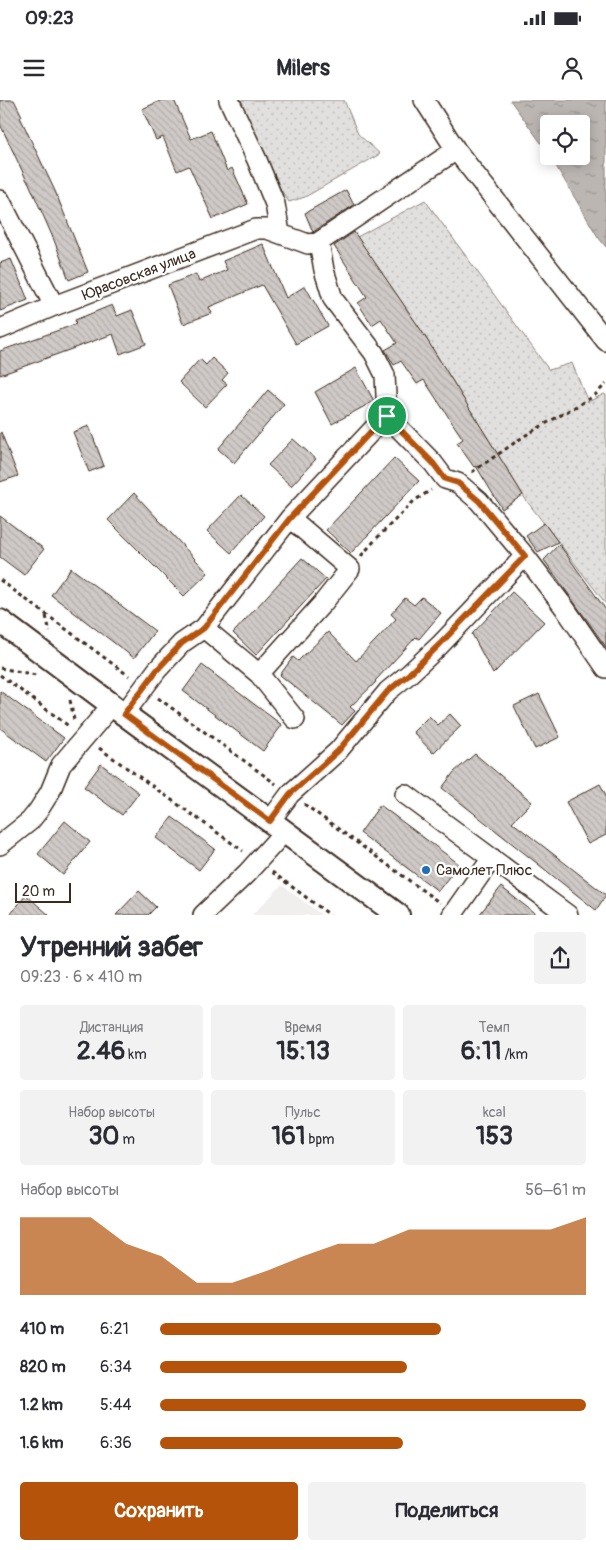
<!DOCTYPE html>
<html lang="ru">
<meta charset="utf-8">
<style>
body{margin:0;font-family:Pangolin,sans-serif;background:#f2f2f3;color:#2b2b33;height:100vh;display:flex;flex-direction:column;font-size:19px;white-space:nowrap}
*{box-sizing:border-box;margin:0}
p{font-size:16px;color:#7c7c81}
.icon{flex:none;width:28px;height:28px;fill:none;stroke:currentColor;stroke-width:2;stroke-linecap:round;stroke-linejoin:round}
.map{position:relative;height:815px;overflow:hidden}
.details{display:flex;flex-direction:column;background:#fff;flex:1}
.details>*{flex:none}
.tools{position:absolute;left:540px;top:15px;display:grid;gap:10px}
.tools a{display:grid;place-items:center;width:50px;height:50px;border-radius:5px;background:#fff;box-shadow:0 2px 12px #0003;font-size:25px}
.scale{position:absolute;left:15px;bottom:12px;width:56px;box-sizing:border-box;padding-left:5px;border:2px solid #3b2a1e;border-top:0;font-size:14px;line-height:18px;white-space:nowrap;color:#3b2a1e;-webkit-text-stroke:4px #fff;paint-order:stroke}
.pin{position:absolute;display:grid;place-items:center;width:42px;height:42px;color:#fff;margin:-21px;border:2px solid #fff;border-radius:50%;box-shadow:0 1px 5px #0007}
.round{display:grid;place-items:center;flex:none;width:52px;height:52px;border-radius:5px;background:#f2f2f3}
.summary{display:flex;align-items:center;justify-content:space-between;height:85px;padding:0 20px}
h1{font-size:28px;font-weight:700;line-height:38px}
.metrics{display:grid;grid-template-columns:repeat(3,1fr);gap:8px;height:85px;padding:5px 20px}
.metrics div{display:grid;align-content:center;border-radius:5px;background:#f2f2f3;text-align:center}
.metrics b{font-size:25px;font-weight:700}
.metrics small{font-size:14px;font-weight:400}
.metrics p{font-size:14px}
.chart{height:140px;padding:10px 20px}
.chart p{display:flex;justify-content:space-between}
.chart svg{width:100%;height:90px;margin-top:5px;fill:#b45309;opacity:.7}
.button{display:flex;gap:10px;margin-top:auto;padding:10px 20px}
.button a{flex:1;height:58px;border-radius:5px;background:#b45309;color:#fff;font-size:20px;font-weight:700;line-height:58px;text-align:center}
.button a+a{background:#f2f2f3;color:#2b2b33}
ul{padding:0 20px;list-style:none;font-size:16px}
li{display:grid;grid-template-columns:80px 60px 1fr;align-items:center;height:38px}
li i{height:12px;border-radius:6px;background:#b45309}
.status{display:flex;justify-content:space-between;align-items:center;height:35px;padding:0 25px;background:#fff;direction:ltr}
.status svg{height:14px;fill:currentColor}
header{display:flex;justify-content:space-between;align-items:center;height:65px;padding:0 20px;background:#fff;font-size:22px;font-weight:700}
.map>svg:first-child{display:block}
.built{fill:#f1efee}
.park{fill:url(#park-dots);stroke:#8e857e}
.water{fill:url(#water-ripples);stroke:#887e77}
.building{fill:url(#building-back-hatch);stroke:#3b2a1e}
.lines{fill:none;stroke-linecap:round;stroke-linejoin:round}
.minor-casing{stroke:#3b2a1e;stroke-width:22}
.major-casing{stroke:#3b2a1e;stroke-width:26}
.path{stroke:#3b2a1e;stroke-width:3;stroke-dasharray:4 4;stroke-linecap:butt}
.minor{stroke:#fff;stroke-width:19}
.major{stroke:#fff;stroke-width:22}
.route-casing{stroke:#fff;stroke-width:10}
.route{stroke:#b45309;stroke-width:6}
.poi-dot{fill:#1f6fb2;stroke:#fff;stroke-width:2}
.labels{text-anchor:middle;stroke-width:4.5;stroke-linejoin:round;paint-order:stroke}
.street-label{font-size:15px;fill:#3b2a1e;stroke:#fff}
.poi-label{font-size:15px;fill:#3b2a1e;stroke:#fff;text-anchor:start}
</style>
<div class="status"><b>09:23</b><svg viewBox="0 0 49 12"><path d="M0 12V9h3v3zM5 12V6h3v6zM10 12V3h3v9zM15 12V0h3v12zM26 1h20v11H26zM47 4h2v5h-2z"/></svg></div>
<header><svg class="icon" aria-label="menu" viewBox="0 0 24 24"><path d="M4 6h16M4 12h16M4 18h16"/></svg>Milers<svg class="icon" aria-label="person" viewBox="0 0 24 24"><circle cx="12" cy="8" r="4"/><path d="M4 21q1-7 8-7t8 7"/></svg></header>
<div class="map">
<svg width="606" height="815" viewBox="0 0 606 815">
<defs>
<pattern id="park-dots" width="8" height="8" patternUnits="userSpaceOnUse" patternTransform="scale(1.25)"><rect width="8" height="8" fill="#e2e0de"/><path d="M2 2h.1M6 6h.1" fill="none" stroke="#c3c0be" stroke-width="1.8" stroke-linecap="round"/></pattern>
<pattern id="water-ripples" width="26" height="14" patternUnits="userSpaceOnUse" patternTransform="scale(1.25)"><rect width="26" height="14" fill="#bcb6b3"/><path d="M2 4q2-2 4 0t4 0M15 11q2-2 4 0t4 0" fill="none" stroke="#9a9491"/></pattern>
<pattern id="building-back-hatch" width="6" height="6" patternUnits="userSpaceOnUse" patternTransform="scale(1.25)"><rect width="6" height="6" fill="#cfcac7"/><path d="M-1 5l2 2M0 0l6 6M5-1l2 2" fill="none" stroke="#b3aeaa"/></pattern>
</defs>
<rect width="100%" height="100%" fill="#fff"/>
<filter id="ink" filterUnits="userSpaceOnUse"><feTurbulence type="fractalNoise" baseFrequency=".02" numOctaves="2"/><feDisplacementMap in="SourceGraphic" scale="10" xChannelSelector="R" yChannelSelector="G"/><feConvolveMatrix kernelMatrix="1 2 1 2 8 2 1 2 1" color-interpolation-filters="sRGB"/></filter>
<g filter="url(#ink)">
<path class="built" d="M282 785 322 815H252Z"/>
<path class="park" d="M240 0H344L358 34 380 54 305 97 289 102 281 90Z
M425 100 549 270 572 263 588 302 604 294 606 295V504L526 400 421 230 357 137Z"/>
<path class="water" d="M510 0H606V147L598 137 550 56H581V24H549V54Z"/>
<path class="building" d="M0 0H14L22 16 20 17 55 91 88 172 69 180 54 140 28 81H27L0 24Z
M162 0H174L191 39 211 31 227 71 232 68 248 104 213 119 189 66 177 71 163 37 156 40 142 9Z
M346 90 354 105 313 132 305 113Z
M354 132 421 230 523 395 502 409 476 366 474 367 457 343 463 339 424 280 417 284 401 261 394 265 385 250 397 243 381 219 372 225 358 203 367 197 334 146Z
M263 144 286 198 305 186 328 226 296 244 262 185 209 207 212 213 183 224 168 185 196 174 199 182 227 170 223 161Z
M11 159 28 200 0 211V163Z
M112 205 117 216 132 210 146 244 120 254 113 234 0 275V251L76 224 75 220Z
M212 258 228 273 222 280 227 284 205 307 179 282 200 259 206 265Z
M356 268 374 301 332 324 315 292Z
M268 290 284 304 234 363 218 349Z
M89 326 104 366 89 372 73 332Z
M1 332 18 376 0 382V333Z
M293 339 316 359 291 386 268 365Z
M394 358 419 381 351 453 326 430Z
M134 393 208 473 184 496 108 420Z
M241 395 264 416 231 453 207 431Z
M0 416 44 449 24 475 0 457Z
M544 423 558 442 538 452 526 436Z
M559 444 606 510V547L544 460Z
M302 458 326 479 256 555 233 533Z
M71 468 155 531 134 558 51 495Z
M512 492 544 522 493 574 472 534Z
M422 497 441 513 419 539 416 537 375 581 376 582 350 607 355 611 342 625 280 575 293 557 298 561 328 532 356 561 396 519 391 514 405 498 414 505Z
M202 565 282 625 263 651 183 591Z
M0 591 64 638 46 662 0 628Z
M539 594 560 637 535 649 514 606Z
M450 614 461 626 433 653 413 632 429 616 438 625Z
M475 654 532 702 512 722 606 795 596 810 442 688 454 672Z
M101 664 139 693 122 715 84 687Z
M600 684 606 695V735L588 744 566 702Z
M380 705 459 764 438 791 360 733Z
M172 717 215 749 199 770 156 738Z
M65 721 90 742 63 775 38 754Z
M501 787 537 815H479Z
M139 791 156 807 148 815H116Z
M26 795 49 815H10Z"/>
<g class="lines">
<g class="minor-casing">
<path id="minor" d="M229 0 257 60 275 104 280 133
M424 0 456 50 606 241
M0 100 54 206
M319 142 324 170 333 199 374 253 385 275 387 316 433 363 445 379 458 383 479 401 525 456 564 507 606 568
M0 229 54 206 256 129H267L308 144 319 142 456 50
M204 528 259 574 323 503 350 469 290 418
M259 574 295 619
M124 614 157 570 182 543 204 528 290 418 378 324 387 316
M405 694 568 815
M270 721 290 694 338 651 388 591 409 574 440 545 525 456
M0 745 30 721 38 711 50 692 61 665 112 605
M203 815 247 773 284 732
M452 815 492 758"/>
</g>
<g class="major-casing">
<path id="major" d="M0 521 124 614 398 815"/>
</g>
<path class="path" d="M472 372 526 335 594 296 606 284
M361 456 377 438 414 401 431 390
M0 480 129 576
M46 516 50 532
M0 568 36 575
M0 575 70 627
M158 598 276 684
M70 600 74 620
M99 648 243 751
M304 704 440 803
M272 772 330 815"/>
<use href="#minor" class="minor"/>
<use href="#major" class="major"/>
</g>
</g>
<g class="lines" filter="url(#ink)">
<g class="route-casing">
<path id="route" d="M387 316 433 363 445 379 458 383 479 401 525 456 440 544 409 574 388 591 338 651 290 694 270 721 124 614 157 570 182 543 204 528 290 418 378 324Z"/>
</g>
<use href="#route" class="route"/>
</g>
<circle class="poi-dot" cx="426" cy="770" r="5"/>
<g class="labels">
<g class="street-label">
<text transform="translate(139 174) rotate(-21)" y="5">Юрасовская улица</text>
</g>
<g class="poi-label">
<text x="436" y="775">Самолет Плюс</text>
</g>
</g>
</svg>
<div class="tools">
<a><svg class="icon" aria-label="locate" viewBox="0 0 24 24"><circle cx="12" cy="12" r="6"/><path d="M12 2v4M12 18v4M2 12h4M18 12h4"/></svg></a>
</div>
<div class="scale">20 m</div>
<div class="pin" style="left:387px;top:316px;background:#1e9e55"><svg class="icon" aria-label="arrive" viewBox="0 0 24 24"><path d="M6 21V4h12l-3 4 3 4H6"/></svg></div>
</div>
<section class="details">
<div class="summary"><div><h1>Утренний забег</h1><p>09:23 · 6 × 410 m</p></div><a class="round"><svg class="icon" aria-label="share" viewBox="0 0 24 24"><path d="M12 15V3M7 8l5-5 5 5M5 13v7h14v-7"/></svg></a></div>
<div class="metrics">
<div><p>Дистанция</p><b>2.46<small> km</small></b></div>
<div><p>Время</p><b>15:13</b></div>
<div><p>Темп</p><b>6:11<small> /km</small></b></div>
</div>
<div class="metrics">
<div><p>Набор высоты</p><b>30<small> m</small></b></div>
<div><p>Пульс</p><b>161<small> bpm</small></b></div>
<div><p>kcal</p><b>153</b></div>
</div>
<div class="chart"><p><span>Набор высоты</span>56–61 m</p>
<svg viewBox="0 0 160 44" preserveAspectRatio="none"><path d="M0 44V6L10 6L20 6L30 19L40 25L50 38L60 38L70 32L80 25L90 19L100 19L110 12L120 12L130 12L140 12L150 12L160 6V44z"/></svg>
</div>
<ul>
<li><b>410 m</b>6:21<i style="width:66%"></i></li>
<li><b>820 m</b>6:34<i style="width:58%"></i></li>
<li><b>1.2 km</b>5:44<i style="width:100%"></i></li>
<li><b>1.6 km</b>6:36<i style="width:57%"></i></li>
</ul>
<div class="button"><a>Сохранить</a><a>Поделиться</a></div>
</section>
